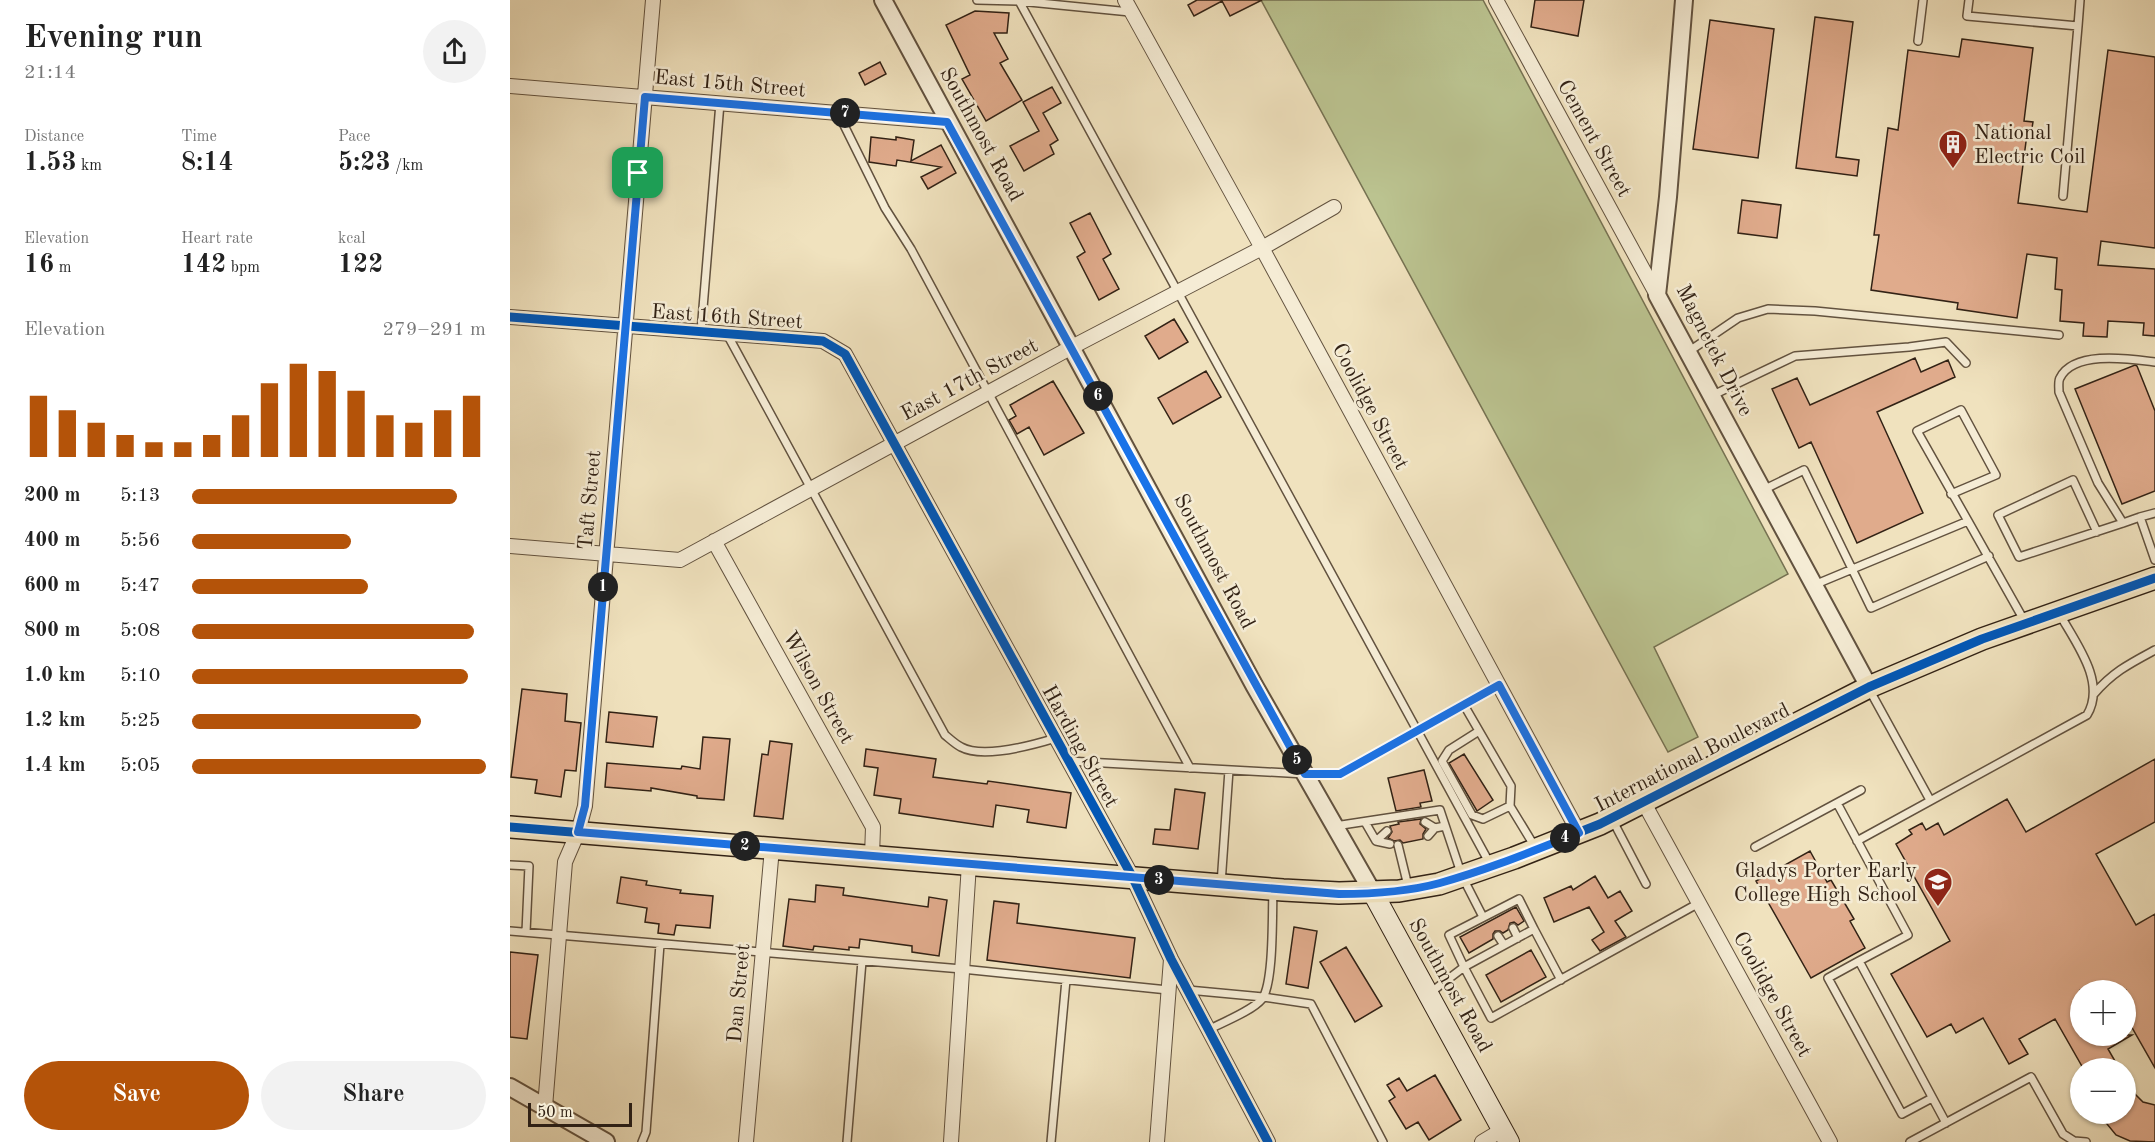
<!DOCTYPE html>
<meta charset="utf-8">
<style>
body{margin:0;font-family:"Old Standard TT",serif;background:#f2f2f2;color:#222;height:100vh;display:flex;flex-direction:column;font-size:22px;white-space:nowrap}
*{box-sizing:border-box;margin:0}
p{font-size:20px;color:#767676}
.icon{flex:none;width:33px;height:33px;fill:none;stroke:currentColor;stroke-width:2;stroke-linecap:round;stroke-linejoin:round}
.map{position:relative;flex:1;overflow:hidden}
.details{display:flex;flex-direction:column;background:#fff;width:510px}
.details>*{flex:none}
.buttons{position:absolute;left:1560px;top:980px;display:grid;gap:12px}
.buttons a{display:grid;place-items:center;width:66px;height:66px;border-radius:50%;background:#fff;box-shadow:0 2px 4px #0004;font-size:30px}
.scale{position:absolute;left:18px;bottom:15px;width:104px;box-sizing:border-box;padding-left:6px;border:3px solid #322215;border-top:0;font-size:16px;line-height:21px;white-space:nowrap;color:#322215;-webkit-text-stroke:4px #f5ecd5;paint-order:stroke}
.pin{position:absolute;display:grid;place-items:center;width:51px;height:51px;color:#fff;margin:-26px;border-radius:12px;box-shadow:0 3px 9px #0006}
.km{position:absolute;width:30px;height:30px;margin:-15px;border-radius:50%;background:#222;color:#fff;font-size:16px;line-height:30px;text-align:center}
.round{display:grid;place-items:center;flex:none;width:63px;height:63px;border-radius:32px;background:#f2f2f2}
.head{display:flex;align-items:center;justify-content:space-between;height:102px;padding:0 24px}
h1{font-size:33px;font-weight:800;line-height:45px}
.stats{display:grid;grid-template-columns:repeat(3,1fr);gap:9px;height:102px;padding:6px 24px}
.stats div{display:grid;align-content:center}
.stats b{font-size:26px;font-weight:800}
.stats small{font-size:16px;font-weight:400}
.stats p{font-size:16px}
.chart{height:168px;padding:12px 24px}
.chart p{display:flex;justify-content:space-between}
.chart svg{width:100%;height:108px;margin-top:6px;stroke:#b45309;stroke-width:6}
.primary-button{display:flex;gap:12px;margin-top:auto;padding:12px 24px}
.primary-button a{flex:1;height:69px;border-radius:36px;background:#b45309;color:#fff;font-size:24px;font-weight:800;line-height:69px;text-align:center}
.primary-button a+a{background:#f2f2f2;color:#222}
ul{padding:0 24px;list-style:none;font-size:20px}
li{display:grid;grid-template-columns:96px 72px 1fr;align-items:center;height:45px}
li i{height:15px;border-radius:8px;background:#b45309}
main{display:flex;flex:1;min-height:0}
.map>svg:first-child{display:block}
.green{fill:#bbc390;stroke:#767252;stroke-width:1.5}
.building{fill:#e0ab8c;stroke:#322215;stroke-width:1.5}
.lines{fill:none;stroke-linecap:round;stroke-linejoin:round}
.service-casing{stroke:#62523f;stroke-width:10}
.minor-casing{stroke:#62523f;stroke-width:16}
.tertiary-casing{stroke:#62523f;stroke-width:20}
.secondary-casing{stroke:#322215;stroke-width:22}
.primary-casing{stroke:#322215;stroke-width:24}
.service{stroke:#f5ecd5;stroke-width:7}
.minor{stroke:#f5ecd5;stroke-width:14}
.tertiary{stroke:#f5ecd5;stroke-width:16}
.secondary{stroke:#f5ecd5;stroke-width:20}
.primary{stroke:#f0e2be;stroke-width:21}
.cycleway-casing{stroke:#f5ecd5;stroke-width:13}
.cycleway{stroke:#0057b8;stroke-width:9}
.route-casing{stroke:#fff;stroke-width:12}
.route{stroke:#1a73e8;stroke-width:8}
.labels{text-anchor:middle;stroke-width:5;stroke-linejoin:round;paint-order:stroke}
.street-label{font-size:21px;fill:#322215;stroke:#f5ecd5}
.poi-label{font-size:21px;fill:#322215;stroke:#f5ecd5;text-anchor:start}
</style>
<main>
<section class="details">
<div class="head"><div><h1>Evening run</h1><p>21:14</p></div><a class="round"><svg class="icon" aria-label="share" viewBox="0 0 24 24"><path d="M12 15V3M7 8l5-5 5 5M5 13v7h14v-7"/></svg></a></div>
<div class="stats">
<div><p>Distance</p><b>1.53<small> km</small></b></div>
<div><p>Time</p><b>8:14</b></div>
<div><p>Pace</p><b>5:23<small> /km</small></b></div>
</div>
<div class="stats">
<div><p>Elevation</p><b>16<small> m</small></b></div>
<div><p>Heart rate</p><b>142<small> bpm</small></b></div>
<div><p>kcal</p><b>122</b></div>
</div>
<div class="chart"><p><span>Elevation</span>279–291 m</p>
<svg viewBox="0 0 160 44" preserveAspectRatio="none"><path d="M5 44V19M15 44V25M25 44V30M35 44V35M45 44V38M55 44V38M65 44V35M75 44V27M85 44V14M95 44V6M105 44V9M115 44V17M125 44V27M135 44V30M145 44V25M155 44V19"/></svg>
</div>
<ul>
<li><b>200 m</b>5:13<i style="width:90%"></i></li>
<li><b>400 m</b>5:56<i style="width:54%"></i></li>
<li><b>600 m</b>5:47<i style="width:60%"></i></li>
<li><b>800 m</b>5:08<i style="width:96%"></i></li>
<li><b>1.0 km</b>5:10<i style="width:94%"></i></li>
<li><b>1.2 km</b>5:25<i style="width:78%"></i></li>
<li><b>1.4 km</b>5:05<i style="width:100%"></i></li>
</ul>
<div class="primary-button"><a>Save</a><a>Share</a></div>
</section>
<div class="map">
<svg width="1645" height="1142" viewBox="0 0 1645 1142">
<rect width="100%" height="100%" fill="#f0e2be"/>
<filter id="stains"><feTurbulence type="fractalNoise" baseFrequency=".00333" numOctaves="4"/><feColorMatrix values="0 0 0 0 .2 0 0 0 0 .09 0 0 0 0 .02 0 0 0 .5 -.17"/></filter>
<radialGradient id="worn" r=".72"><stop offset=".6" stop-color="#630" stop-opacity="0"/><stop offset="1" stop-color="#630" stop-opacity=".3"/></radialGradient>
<path class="green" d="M751 0H973L1278 574 1144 647 1188 737 1158 752Z"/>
<path class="building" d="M687 0H752L720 16 712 1 684 16 678 5Z
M1025 0H1074L1068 36 1021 27Z
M465 11 499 13 497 33H484L498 59 490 63 512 100 476 121 452 79 460 75 436 25Z
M1305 17 1343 22 1326 157 1349 160 1347 176 1286 168Z
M1200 20 1264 29 1248 158 1183 149Z
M1452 39 1523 48 1514 121 1523 122 1521 134H1517L1508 203 1577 212 1598 50 1645 57V248L1591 241 1588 265 1645 269V336L1633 335 1634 323 1598 321 1597 337 1573 336 1574 323 1550 321 1552 290 1545 289 1547 258 1517 254 1507 318 1447 309 1448 303 1361 290 1369 235H1364L1378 128 1388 130 1398 50 1449 57Z
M370 62 376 74 355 85 349 73Z
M542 87 551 103 533 113 548 140 540 145 544 154 514 171 500 146 529 131 513 102Z
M361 137 386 140V137L404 140 401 161 431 145 446 173 418 189 411 177 431 167 387 160 386 166 359 162Z
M1232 200 1271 205 1267 238 1228 233Z
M580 213 601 254 593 259 609 289 589 300 567 257 575 252 560 223Z
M664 319 678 342 649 359 635 336Z
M1405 358 1411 372 1438 360 1445 377 1367 412 1413 513 1347 543 1301 442 1289 448 1262 389 1287 378 1300 405Z
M1625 365 1627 366 1645 411V491L1612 504 1565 389Z
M696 371 711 397 663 424 648 398Z
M543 381 574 433 534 455 519 427 507 434 499 420 506 416 500 405Z
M12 689 57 694 55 721 71 723 66 771 55 770 51 797 25 793 27 780 1 777Z
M99 712 147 717 143 747 96 742Z
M193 737 220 739 214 800 187 798V796L141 788V791L95 787 97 763 171 769 172 766 190 769Z
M260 741 282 744 273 819 244 816 252 754 258 755Z
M356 749 426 759 423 777 477 784 478 781 561 793 556 828 517 822 519 810 486 805 483 827 389 813 391 799 364 795 368 768 354 766Z
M954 754 983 800 967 811 939 763Z
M1645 759V822L1586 854 1626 925 1645 914V1068L1616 1017V990H1570V1035H1622L1598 1049 1609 1068H1573L1545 1019 1509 1039 1518 1054 1499 1064 1473 1018 1446 1033 1441 1024 1417 1037 1381 974 1440 941 1386 844 1402 834 1399 830 1412 823 1416 830 1428 823 1434 835 1497 799 1516 832Z
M914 770 922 801 910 803 911 807 886 811 878 778Z
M665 789 695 793 688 849 643 844 645 829 660 830Z
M911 819 910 824 916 829 913 834V839L893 843 890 840 884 841 878 838 882 832 880 826 889 824 888 822Z
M1300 851 1317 882 1321 880 1344 919 1340 921 1355 948 1301 978 1246 881Z
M1085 876 1098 898 1110 891 1122 911 1105 921 1116 937 1090 951 1082 940 1094 932 1079 907 1044 922 1034 898 1061 886 1063 890Z
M111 877 137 881 136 885 171 890 170 893 203 896 200 928 166 925 164 935 148 933 149 924 135 922 137 908 107 903Z
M306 885 334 888 333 895 418 907 419 897 437 900 429 956 402 952V946L350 939 349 948 339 947V950L304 946 303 950 273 946 279 899 305 902Z
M484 901 509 904 507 923 625 938 620 978 477 960Z
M1006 907 1014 921 1008 925 1004 922 1000 923 998 930 993 933 990 931H985L983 934V939L959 953 950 937Z
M784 927 807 931 798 988 776 984Z
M836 947 872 1006 845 1022 810 962Z
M1021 950 1036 977 991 1002 976 975Z
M0 952 28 955 17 1039 0 1037Z
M925 1075 951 1120 919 1140 908 1122 896 1129 879 1101 885 1097 877 1085 889 1078 897 1091Z
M1616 1079 1625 1094 1633 1102 1645 1105V1142L1620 1141 1606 1135 1588 1113H1616Z"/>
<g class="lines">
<g class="service-casing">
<path id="service" d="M467 0 509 1 980 864
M1459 0 1457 16 1568 26 1570 0
M509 1 620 12
M1408 41 1413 0
M328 113 375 208 401 249 680 768
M1553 196 1568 26
M191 332 210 103
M217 334 435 735C440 739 445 744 451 747 473 759 523 745 546 738
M1178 352 1228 318 1258 309 1305 311 1549 335
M1201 396 1285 356 1399 347 1436 342 1456 363
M1253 490 1294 470 1361 608 1479 556
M1441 494 1486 475 1451 410 1407 431 1458 521
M1645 513 1630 517 1645 560
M1613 523 1588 483 1549 392C1549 387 1548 381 1550 378 1564 350 1620 359 1645 362
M1587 532 1563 480 1488 515 1509 557 1613 523 1630 517
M1304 585 1458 521 1515 622
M1359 689 1420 800
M1584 694C1603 672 1619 664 1645 650
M954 705 1001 786 1000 806 1025 847
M969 731 939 750 932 761 962 815 973 819 1000 806
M558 761 795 774H830L989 685
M1327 803 1398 935 1349 961 1436 1123
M1103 821 1136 884
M855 822 866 841 880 844
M915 822 925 828
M825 826 930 810 952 876 973 917
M918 836 925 828 935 826
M866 841 877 831
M1347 841 1577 715C1597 682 1565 642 1549 613
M888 845 898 886
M1245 847 1351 790
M0 865 19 866 16 932
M711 884 719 770
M1003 928 1008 938
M1024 929 1051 980
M0 931 452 969 658 990
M988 936 994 945
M1349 961 1318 978 1392 1114 1422 1098
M678 990 753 997 801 1004 873 1142
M920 993 954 967 939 935 1009 899 1024 929 954 967 981 1018 1189 903
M698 1030C713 1022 742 1011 752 999 764 983 762 914 763 891
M132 1142 136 1132 150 944
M337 1142 352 961
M541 1142 556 980
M1400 1142 1521 1077 1553 1134 1564 1141 1576 1142"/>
</g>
<g class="minor-casing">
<path id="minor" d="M615 0 752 248 1069 833
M986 0 1147 295
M0 86 437 122
M0 317 313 341 335 354 623 878 661 959 758 1142
M204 541 363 827 362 856
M0 546 170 560 562 347 752 248 824 207
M1134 803 1320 1142
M35 1107 55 862 68 832 75 806 143 0
M236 1142 262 848
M441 1142 459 864
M647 1142 661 959
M972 1142 992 1130"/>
</g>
<g class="tertiary-casing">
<path id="tertiary" d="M373 0 744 685 863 893
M1174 0 1158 197 1147 295 1359 687
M0 1087 96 1142"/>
</g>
<g class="secondary-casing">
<path id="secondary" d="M863 893 999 1142"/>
</g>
<g class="primary-casing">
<path id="primary" d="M0 827 773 890 829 893 889 891 929 884 1004 858 1090 824 1359 687 1472 639 1645 578"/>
</g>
<use href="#service" class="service"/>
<use href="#minor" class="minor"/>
<use href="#tertiary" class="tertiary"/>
<use href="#secondary" class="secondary"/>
<use href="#primary" class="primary"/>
<g class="cycleway-casing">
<path id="cycleway" d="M0 317 313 341 335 354 623 878 661 959 758 1142
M0 827 773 890 829 893 889 891 929 884 1004 858 1090 824 1359 687 1472 639 1645 578"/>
</g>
<use href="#cycleway" class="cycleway"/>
</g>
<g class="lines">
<g class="route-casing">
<path id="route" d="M135 97 437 122 795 774H830L989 685 1069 833C1023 851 977 870 930 883 897 892 863 894 829 894L68 832 75 806Z"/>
</g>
<use href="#route" class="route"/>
</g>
<defs>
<g id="building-pin" transform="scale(1.5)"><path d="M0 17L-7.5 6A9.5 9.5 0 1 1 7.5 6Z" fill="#8f2418" stroke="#f5ecd5"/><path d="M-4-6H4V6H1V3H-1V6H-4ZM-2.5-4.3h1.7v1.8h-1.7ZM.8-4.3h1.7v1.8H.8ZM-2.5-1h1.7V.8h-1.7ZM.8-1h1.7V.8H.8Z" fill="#fff"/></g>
<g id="school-pin" transform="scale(1.5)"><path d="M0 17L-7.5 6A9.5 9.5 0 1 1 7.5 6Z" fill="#8f2418" stroke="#f5ecd5"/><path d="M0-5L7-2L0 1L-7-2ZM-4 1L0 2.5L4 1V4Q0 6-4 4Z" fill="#fff"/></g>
</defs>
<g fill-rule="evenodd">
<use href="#building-pin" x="1443" y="144"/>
<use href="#school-pin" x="1428" y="882"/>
</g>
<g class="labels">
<g class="street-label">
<text transform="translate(220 83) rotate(5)" y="7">East 15th Street</text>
<text transform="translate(472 134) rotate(61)" y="7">Southmost Road</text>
<text transform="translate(1085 138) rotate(61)" y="7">Cement Street</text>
<text transform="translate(217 316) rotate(4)" y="7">East 16th Street</text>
<text transform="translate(1205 350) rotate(63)" y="7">Magnetek Drive</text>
<text transform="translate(459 379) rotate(-28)" y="7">East 17th Street</text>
<text transform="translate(861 406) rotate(62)" y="7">Coolidge Street</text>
<text transform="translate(79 500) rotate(-85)" y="7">Taft Street</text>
<text transform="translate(705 561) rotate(62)" y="7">Southmost Road</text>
<text transform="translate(309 687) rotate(61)" y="7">Wilson Street</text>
<text transform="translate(571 746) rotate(61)" y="7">Harding Street</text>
<text transform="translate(1182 757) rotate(-27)" y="7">International Boulevard</text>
<text transform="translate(941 985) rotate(61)" y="7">Southmost Road</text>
<text transform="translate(228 993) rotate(-85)" y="7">Dan Street</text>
<text transform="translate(1263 994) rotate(61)" y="7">Coolidge Street</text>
</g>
<g class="poi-label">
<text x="1464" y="139">National<tspan x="1464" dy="24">Electric Coil</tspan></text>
<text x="1407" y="877" text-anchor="end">Gladys Porter Early<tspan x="1407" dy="24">College High School</tspan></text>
</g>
</g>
<rect width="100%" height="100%" filter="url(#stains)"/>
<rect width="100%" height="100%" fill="url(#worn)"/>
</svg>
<div class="buttons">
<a>+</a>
<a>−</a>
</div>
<div class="scale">50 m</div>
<div class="pin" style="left:128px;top:173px;background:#1e9e55"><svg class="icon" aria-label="arrive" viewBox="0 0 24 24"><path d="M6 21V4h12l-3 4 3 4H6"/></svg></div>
<b class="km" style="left:93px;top:587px">1</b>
<b class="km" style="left:235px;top:846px">2</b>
<b class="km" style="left:649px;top:880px">3</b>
<b class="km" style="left:1055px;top:838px">4</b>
<b class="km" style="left:787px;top:760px">5</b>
<b class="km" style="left:588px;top:396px">6</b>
<b class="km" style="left:335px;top:113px">7</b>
</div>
</main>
